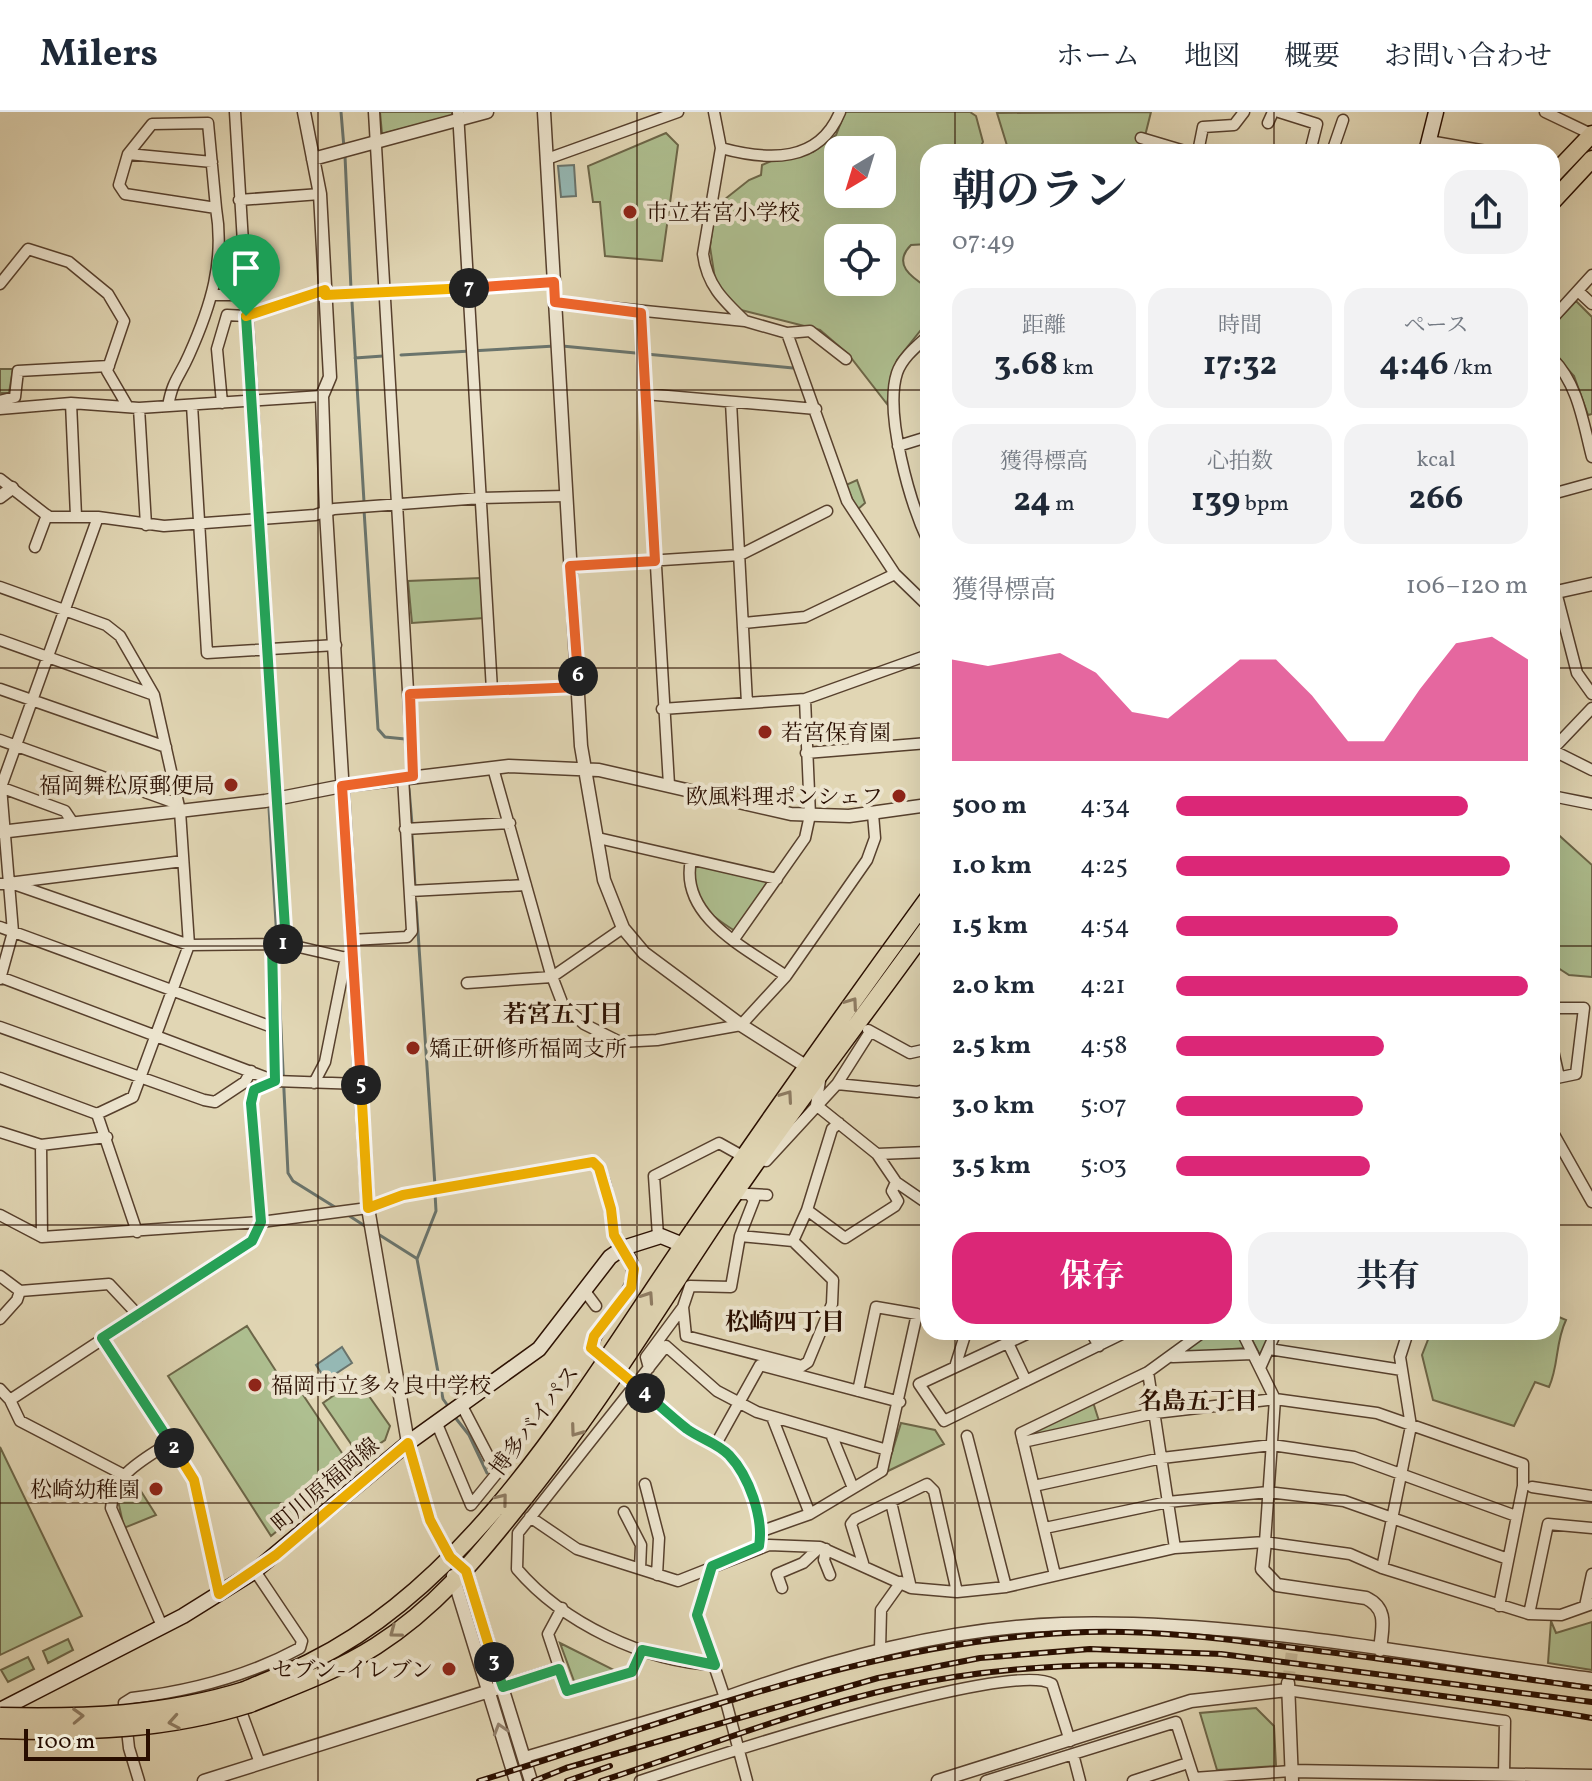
<!DOCTYPE html>
<html lang="ja">
<meta charset="utf-8">
<style>
body{margin:0;font-family:Vollkorn,"Noto Serif JP",serif;background:#f2f2f3;color:#1f2937;height:100vh;display:flex;flex-direction:column;font-size:30px;white-space:nowrap}
*{box-sizing:border-box;margin:0}
p{font-size:26px;color:#747a83}
.icon{flex:none;width:44px;height:44px;fill:none;stroke:currentColor;stroke-width:2;stroke-linecap:round;stroke-linejoin:round}
.map{position:relative;flex:1;overflow:hidden}
.details{position:absolute;left:920px;top:32px;width:640px;height:1196px;display:flex;flex-direction:column;background:#fff;border-radius:24px;box-shadow:0 8px 32px #0002}
.details>*{flex:none}
.needle{width:52px;rotate:218deg}
.fabs{position:absolute;left:824px;top:24px;display:grid;gap:16px}
.fabs a{display:grid;place-items:center;width:72px;height:72px;border-radius:16px;background:#fff;box-shadow:0 8px 32px #0002;font-size:40px}
.scale{position:absolute;left:24px;bottom:20px;width:126px;box-sizing:border-box;padding-left:8px;border:4px solid #290e00;border-top:0;font-size:22px;line-height:28px;white-space:nowrap;color:#290e00;-webkit-text-stroke:6px #ece4ce;paint-order:stroke}
.pin{position:absolute;display:grid;place-items:center;width:68px;height:68px;color:#fff;margin:-82px -34px;border-radius:50% 50% 50% 0;rotate:-45deg;box-shadow:0 0 8px #0007}
.pin .icon{rotate:45deg}
.km{position:absolute;width:40px;height:40px;margin:-20px;border-radius:50%;background:#222;color:#fff;font-size:22px;line-height:40px;text-align:center}
.round{display:grid;place-items:center;flex:none;width:84px;height:84px;border-radius:24px;background:#f2f2f3}
.head{display:flex;align-items:center;justify-content:space-between;height:136px;padding:0 32px}
h1{font-size:44px;font-weight:700;line-height:60px}
.metrics{display:grid;grid-template-columns:repeat(3,1fr);gap:12px;height:136px;padding:8px 32px}
.metrics div{display:grid;align-content:center;border-radius:20px;background:#f2f2f3;text-align:center}
.metrics b{font-size:34px;font-weight:700}
.metrics small{font-size:22px;font-weight:400}
.metrics p{font-size:22px}
.chart{height:224px;padding:16px 32px}
.chart p{display:flex;justify-content:space-between}
.chart svg{width:100%;height:144px;margin-top:8px;fill:#db2777;opacity:.7}
.action{display:flex;gap:16px;margin-top:auto;padding:16px 32px}
.action a{flex:1;height:92px;border-radius:24px;background:#db2777;color:#fff;font-size:32px;font-weight:700;line-height:92px;text-align:center}
.action a+a{background:#f2f2f3;color:#1f2937}
ul{padding:0 32px;list-style:none;font-size:26px}
li{display:grid;grid-template-columns:128px 96px 1fr;align-items:center;height:60px}
li i{height:20px;border-radius:10px;background:#db2777}
header{display:flex;align-items:center;gap:48px;box-sizing:border-box;height:112px;padding:0 40px;background:#fff;border-bottom:2px solid #e0e1e3}
header strong{font-size:38px}
nav{display:flex;gap:44px;margin-inline-start:auto;font-size:28px}
.map>svg:first-child{display:block}
.green{fill:#aebf90;stroke:#6c6648;stroke-width:2;fill-rule:evenodd}
.water{fill:#95b8b4;stroke:#6a746c;stroke-width:2}
.lines{fill:none;stroke-linecap:round;stroke-linejoin:round}
.stream{stroke:#6a746c;stroke-width:3}
.tertiary-tunnel{stroke:#c5b899;stroke-width:12;stroke-dasharray:12 6;stroke-linecap:butt}
.minor-casing{stroke:#57402d;stroke-width:13}
.tertiary-casing{stroke:#57402d;stroke-width:15}
.secondary-casing{stroke:#290e00;stroke-width:17}
.trunk-casing{stroke:#290e00;stroke-width:19}
.minor{stroke:#ece4ce;stroke-width:10}
.tertiary{stroke:#ece4ce;stroke-width:12}
.secondary{stroke:#ece4ce;stroke-width:14}
.trunk{stroke:#e1d6b4;stroke-width:16}
.rail-casing{stroke:#290e00;stroke-width:6}
.rail{stroke:#ece4ce;stroke-width:3;stroke-dasharray:9;stroke-linecap:butt}
.trunk-bridge-casing{stroke:#290e00;stroke-width:19;stroke-linecap:butt}
.trunk-bridge{stroke:#e1d6b4;stroke-width:16}
.oneway{stroke:#8e7c63}
.oneway2{stroke:#948471}
.split-1-casing{stroke:#fff;stroke-width:16}
.split-2-casing{stroke:#fff;stroke-width:16}
.split-3-casing{stroke:#fff;stroke-width:16}
.split-4-casing{stroke:#fff;stroke-width:16}
.split-5-casing{stroke:#fff;stroke-width:16}
.split-6-casing{stroke:#fff;stroke-width:16}
.split-7-casing{stroke:#fff;stroke-width:16}
.split-8-casing{stroke:#fff;stroke-width:16}
.split-1{stroke:#22a559;stroke-width:10}
.split-2{stroke:#22a559;stroke-width:10}
.split-3{stroke:#f5b400;stroke-width:10}
.split-4{stroke:#22a559;stroke-width:10}
.split-5{stroke:#f5b400;stroke-width:10}
.split-6{stroke:#f0652b;stroke-width:10}
.split-7{stroke:#f0652b;stroke-width:10}
.split-8{stroke:#f5b400;stroke-width:10}
.grid{fill:none;stroke:#290e00;stroke-width:2;stroke-opacity:0.55}
.poi-dot{fill:#8f2418;stroke:#ece4ce;stroke-width:3}
.labels{text-anchor:middle;stroke-width:8;stroke-linejoin:round;paint-order:stroke}
.poi-label{font-size:22px;fill:#290e00;stroke:#ece4ce;text-anchor:start}
.street-label{font-size:22px;fill:#290e00;stroke:#ece4ce}
.neighbourhood-label{font-size:24px;font-weight:bold;fill:#290e00;stroke:#ece4ce}
</style>
<header>
<strong>Milers</strong>
<nav><a>ホーム</a><a>地図</a><a>概要</a><a>お問い合わせ</a></nav>
</header>
<div class="map">
<svg width="1592" height="1669" viewBox="0 0 1592 1669">
<rect width="100%" height="100%" fill="#e1d6b4"/>
<filter id="stains"><feTurbulence type="fractalNoise" baseFrequency=".0025" numOctaves="4"/><feColorMatrix values="0 0 0 0 .2 0 0 0 0 .09 0 0 0 0 .02 0 0 0 .5 -.17"/></filter>
<radialGradient id="worn" r=".72"><stop offset=".6" stop-color="#630" stop-opacity="0"/><stop offset="1" stop-color="#630" stop-opacity=".3"/></radialGradient>
<path class="green" d="M380 0H452V4L382 22Z
M845 0H970L976 4 983 30 978 40H928V132L911 133C892 152 911 165 928 176V209L897 248 887 292 848 242 820 218 741 198 727 185 715 167 710 135 715 95 749 68 761 63 762 53 780 45 813 40 836 23ZM838 38H882V82H838ZM838 126H882V170H838Z
M1151 0 1141 40H1069L1050 36 1049 40H1009L997 1Z
M666 21 678 33 662 149 605 144 600 90H593L588 54Z
M1576 189 1592 205V302L1588 303 1574 264 1552 240V214Z
M0 257H13L9 281H0Z
M857 368 865 391 857 398 846 373Z
M480 466 484 506 412 511 408 469Z
M1552 717 1592 753V865L1569 863 1552 852Z
M696 752 768 768 770 772 735 819C708 802 687 787 696 752Z
M1552 1202 1566 1208C1555 1231 1559 1253 1549 1275L1535 1270 1514 1314 1433 1288 1422 1243 1431 1220H1552Z
M247 1214 281 1267 289 1262 350 1353 329 1368 328 1377 271 1424 168 1264Z
M1207 1220H1237L1245 1236 1182 1241Z
M1248 1220H1272L1260 1243Z
M357 1267 390 1314 385 1328 360 1345 323 1291Z
M1093 1290 1099 1309 1031 1325 1029 1320Z
M901 1311 935 1318 944 1332 886 1360Z
M0 1335 82 1504 0 1543Z
M132 1365 156 1403 124 1416 117 1384 125 1369Z
M1551 1509 1556 1521 1592 1510V1558L1548 1551Z
M68 1527 73 1538 48 1551 43 1539Z
M560 1531 614 1558 579 1571 574 1569Z
M28 1545 34 1557 8 1570 1 1558Z
M1256 1596 1274 1614 1276 1654 1217 1658 1200 1601Z"/>
<path class="water" d="M574 53 576 84 561 85 558 54Z
M342 1235 352 1251 326 1268 316 1253Z"/>
<g class="lines">
<path class="stream" d="M341 0 344 36
M345 44 351 177
M352 190 364 390
M562 234 793 256
M401 243 555 234
M355 246 383 244
M364 398 378 617 385 625 405 627 407 648
M409 677 412 712
M269 696 277 828
M412 723 415 774
M416 790 435 1074
M277 835 288 1061 293 1069 338 1097
M435 1081 436 1099 417 1147 443 1287 448 1294
M348 1103 368 1116
M378 1122 416 1146
M454 1304 469 1323 487 1361"/>
<path class="tertiary-tunnel" d="M1288 1571 1293 1531"/>
<g class="minor-casing">
<path id="minor" d="M235 0 286 832
M374 0 413 664
M458 0 492 578
M714 0 721 36 703 142C707 173 723 188 745 209
M1279 0 1317 12 1310 40
M1545 0 1591 22
M208 11 216 96 125 82 119 73 128 42 152 12Z
M1268 11 1273 0
M1141 26 1188 40
M1429 29 1492 40
M721 36C769 49 819 51 840 0
M1198 40 1203 15 1234 13 1244 0
M1332 40 1343 8
M128 42 212 50
M547 47 678 0
M239 88 320 82
M0 172 28 137 69 150 108 182 124 209 107 259 128 295
M1578 179 1592 192
M213 183H244
M325 183 554 170
M555 190 745 209 787 221 847 389 895 462 928 494
M641 201 669 673
M1552 207 1592 163
M787 221 810 219 846 247
M928 224C917 234 902 246 897 261 884 301 910 391 928 429
M1552 246C1578 272 1583 310 1592 345
M645 282 816 297
M0 289 15 285 18 259 109 254
M731 290 747 591
M71 291 76 404
M222 291 217 237 227 203 246 204 325 178
M192 293 207 541 336 533
M168 294C173 267 179 266 189 243 211 194 225 149 216 96
M139 296 146 413
M0 297 71 291 139 296 322 284
M898 334 924 326
M0 367 49 405H98L164 414 315 403 334 397 481 386 566 384
M1552 382 1592 371
M35 435 47 403
M570 454 740 443 827 399
M0 475 106 513 120 524 154 583 180 699 189 833 133 985 97 1002
M1556 480 1577 561 1592 582
M744 511 805 505 895 462
M0 528 154 583
M0 577 166 635
M410 582 578 575
M1592 596 1552 638 1592 658
M662 597 805 587 928 543
M0 628 178 692
M806 641 928 631
M493 656 550 859 563 893 584 912 620 930 657 928 741 913 786 864 867 748 875 726 873 702
M0 675 65 699 73 711
M1552 684 1592 692
M405 717 510 711
M598 726 777 767
M691 748C679 805 746 836 786 864
M11 771 189 833 286 832 351 847
M0 772 183 749
M410 779 526 773
M0 815 272 915
M734 827 805 726 810 703 805 587
M351 828 407 825 412 819 403 665
M272 832 275 969
M0 865 275 969 360 972
M0 867 13 820 1 675 98 405
M467 871 552 865 623 816
M1552 896H1584L1576 962 1552 967
M0 915 204 988 215 990 245 970 251 959
M868 918 910 941 928 937
M1552 934 1559 965
M0 966 97 1002 137 1120
M820 969 816 993 877 1042 896 1070 928 1092
M314 971 325 950 346 845
M837 972 917 980 928 977
M1552 1019 1592 1090
M0 1020 41 1033 107 1025
M41 1033 42 1125
M877 1042 928 1040
M766 1049 837 972 870 920
M735 1082H749L754 1088 740 1124
M749 1082 767 1083
M807 1098 845 1126 895 1094 898 1089 892 1079 896 1070
M0 1103 42 1125 261 1110 368 1096 403 1083 593 1050C615 1070 604 1114 623 1136
M658 1124 654 1064 719 1031 744 1045
M793 1129 807 1098 832 1017 839 1011
M0 1164 20 1179 109 1172 139 1204
M584 1178 596 1194
M0 1207 17 1188 20 1179
M1031 1220 919 1272 944 1309 1126 1220
M1091 1220 1099 1234
M1242 1220 1275 1287 1265 1430
M102 1226 194 1368 219 1482
M1008 1231 1026 1269
M1269 1237 1402 1258
M1173 1245 1253 1242
M955 1255 966 1220
M649 1256 646 1245 683 1195 690 1174 731 1175 740 1124 793 1129 833 1168 832 1192 808 1250 802 1254 686 1224 683 1195
M1260 1256 1276 1220
M619 1260C642 1278 663 1298 686 1316 700 1326 716 1331 728 1343 749 1364 764 1406 759 1434
M1148 1260 1175 1436
M0 1277 10 1288 252 1129 261 1110 251 991 254 978 275 969
M10 1288 20 1309 122 1362
M772 1305 810 1402
M437 1312 471 1393 497 1361 462 1294
M831 1322 853 1376
M967 1324 1006 1475
M1023 1330 1155 1301 1275 1287 1377 1301 1523 1352V1374L1499 1494
M716 1332 760 1253 900 1290
M645 1372 659 1426 657 1463
M1034 1374 1162 1346 1272 1333 1354 1345 1516 1404
M1532 1375 1592 1384
M891 1390 911 1476
M624 1400 641 1433 640 1457
M530 1405 577 1437 678 1469 769 1433 820 1435 911 1476 957 1480 1006 1475 1175 1436 1265 1430 1350 1442 1382 1456 1529 1502 1561 1503 1592 1492
M1045 1416 1168 1390 1268 1380 1344 1389 1508 1447
M762 1419 810 1402 882 1359 917 1202 876 1195 858 1279
M826 1437 824 1448 830 1463
M863 1451 851 1412 855 1407 927 1372 934 1379 957 1480
M712 1454 697 1503 725 1586 747 1669
M1382 1456 1411 1314 1400 1245 1408 1220
M1055 1463 1021 1321 1148 1260 1203 1220
M782 1476 777 1462 803 1451 820 1435
M1585 1494 1592 1462
M562 1496 548 1522 567 1579 632 1560 642 1538
M1529 1502 1548 1412 1592 1416
M162 1514 111 1396C114 1360 143 1349 170 1330
M880 1538 881 1498 901 1470
M715 1553C645 1550 563 1511 517 1457L518 1421 666 1234 717 1279 757 1300 887 1338
M1287 1578 1505 1609 1504 1662
M238 1591 260 1651
M1073 1642 1080 1669
M525 1645 725 1586
M1194 1666 1291 1659
M139 1669 129 1636 124 1591 132 1586C191 1579 248 1564 300 1536L302 1529 255 1459
M640 1669C698 1650 1012 1546 1052 1572L1070 1629
M986 1669 1176 1610 1195 1669
M1133 1669 1188 1651"/>
</g>
<g class="tertiary-casing">
<path id="tertiary" d="M304 0 320 82 330 265 322 284 326 400 368 1096 408 1331 430 1408 450 1445 466 1459 531 1669
M544 0 581 634 604 768 623 816 644 841 741 913 812 958
M313 47 487 0
M0 385 12 376
M1552 481 1592 472
M0 720 265 689 342 674 509 654 599 658 791 702 849 704 928 693
M611 1255 591 1236C599 1200 656 1177 623 1136
M1265 1430 1262 1457 1277 1473 1366 1486C1389 1497 1382 1516 1380 1538
M453 1464 516 1669
M1288 1571 1292 1669
M725 1586C833 1547 946 1516 1062 1512 1240 1507 1416 1544 1592 1567
M1291 1659 1592 1664
M204 1669 559 1557
M938 1669 1191 1589 1287 1578"/>
</g>
<g class="secondary-casing">
<path id="secondary" d="M1426 40 1436 0
M0 1598 183 1504 255 1459 408 1331 539 1237 610 1145 623 1136 661 1124 683 1133"/>
</g>
<g class="trunk-casing">
<path id="trunk" d="M1552 64 1592 22
M1552 90 1592 47
M245 1578C267 1568 291 1560 312 1549 475 1468 584 1278 683 1133 763 1016 845 900 928 786
M250 1592C292 1575 337 1559 376 1534 434 1497 476 1447 518 1394 594 1301 655 1200 722 1100 787 1003 860 910 928 815"/>
</g>
<use href="#minor" class="minor"/>
<use href="#tertiary" class="tertiary"/>
<use href="#secondary" class="secondary"/>
<use href="#trunk" class="trunk"/>
<g class="rail-casing">
<path id="rail" d="M479 1669C678 1608 877 1526 1087 1520 1160 1518 1233 1528 1304 1537 1400 1549 1496 1563 1592 1576
M534 1669 566 1656 878 1566 980 1546 1090 1537 1221 1542 1592 1590
M567 1669 610 1654
M601 1669C698 1638 795 1598 895 1576 1068 1538 1216 1554 1388 1577 1456 1586 1525 1594 1592 1606"/>
</g>
<use href="#rail" class="rail"/>
<g class="trunk-bridge-casing">
<path id="trunk-bridge" d="M0 1604C84 1606 165 1603 245 1578
M0 1618C85 1621 168 1618 250 1592"/>
</g>
<use href="#trunk-bridge" class="trunk-bridge"/>
</g>
<defs><path id="oneway-chevron" d="M-2-3.5L2.5 0L-2 3.5" fill="none" stroke-width="1.6" stroke-linecap="round" stroke-linejoin="round" transform="scale(2)"/></defs>
<g class="oneway">
<use href="#oneway-chevron" transform="translate(852 891) rotate(-55)"/>
<use href="#oneway-chevron" transform="translate(787 984) rotate(-55)"/>
<use href="#oneway-chevron" transform="translate(648 1185) rotate(-56)"/>
<use href="#oneway-chevron" transform="translate(576 1319) rotate(126)"/>
<use href="#oneway-chevron" transform="translate(502 1387) rotate(-51)"/>
<use href="#oneway-chevron" transform="translate(395 1520) rotate(143)"/>
<use href="#oneway-chevron" transform="translate(78 1604) rotate(-2)"/>
<use href="#oneway-chevron" transform="translate(174 1610) rotate(170)"/>
</g>
<use class="oneway2" href="#oneway-chevron" transform="translate(500 1617) rotate(-107)"/>
<g class="lines">
<g class="split-1-casing">
<path id="split-1" d="M246 204 286 832H283"/>
</g>
<g class="split-2-casing">
<path id="split-2" d="M174 1336 102 1226 252 1129 261 1110 251 991 254 978 275 969 272 832H283"/>
</g>
<g class="split-3-casing">
<path id="split-3" d="M174 1336 194 1368 219 1482 276 1443 408 1331 430 1408 450 1445 466 1459 494 1550"/>
</g>
<g class="split-4-casing">
<path id="split-4" d="M494 1550 503 1575 559 1557 567 1579 632 1560 642 1538 715 1553 697 1503 712 1454 759 1434C764 1406 749 1364 729 1343 717 1331 701 1327 687 1317 673 1306 659 1293 645 1281"/>
</g>
<g class="split-5-casing">
<path id="split-5" d="M361 973 368 1096 403 1083 593 1050 599 1056 611 1097 614 1123 634 1157 631 1176 594 1224 591 1236 645 1281"/>
</g>
<g class="split-6-casing">
<path id="split-6" d="M361 973 342 674 413 664 410 582 578 575V564"/>
</g>
<g class="split-7-casing">
<path id="split-7" d="M469 176 554 170 555 190 641 201 655 449 570 454 578 564"/>
</g>
<g class="split-8-casing">
<path id="split-8" d="M246 204 325 178V183L469 176"/>
</g>
<use href="#split-1" class="split-1"/>
<use href="#split-2" class="split-2"/>
<use href="#split-3" class="split-3"/>
<use href="#split-4" class="split-4"/>
<use href="#split-5" class="split-5"/>
<use href="#split-6" class="split-6"/>
<use href="#split-7" class="split-7"/>
<use href="#split-8" class="split-8"/>
</g>
<path class="grid" d="M318 0V1669M637 0V1669M955 0V40M1274 0V40M0 278H928M1552 278H1592M0 556H928M1552 556H1592M0 834H928M1552 834H1592M0 1113H928M1552 1113H1592M955 1220V1669M1274 1220V1669M0 1391H1592"/>
<g class="poi-dot">
<circle cx="630" cy="100" r="8"/>
<circle cx="765" cy="620" r="8"/>
<circle cx="231" cy="673" r="8"/>
<circle cx="899" cy="684" r="8"/>
<circle cx="413" cy="936" r="8"/>
<circle cx="255" cy="1273" r="8"/>
<circle cx="156" cy="1377" r="8"/>
<circle cx="449" cy="1557" r="8"/>
</g>
<g class="labels">
<g class="poi-label">
<text x="646" y="108">市立若宮小学校</text>
<text x="781" y="628">若宮保育園</text>
<text x="215" y="681" text-anchor="end">福岡舞松原郵便局</text>
<text x="883" y="692" text-anchor="end">欧風料理ポンシェフ</text>
<text x="429" y="944">矯正研修所福岡支所</text>
<text x="271" y="1281">福岡市立多々良中学校</text>
<text x="140" y="1385" text-anchor="end">松崎幼稚園</text>
<text x="433" y="1565" text-anchor="end">セブン-イレブン</text>
</g>
<g class="street-label">
<text transform="translate(534 1308) rotate(-53)" y="8">博多バイパス</text>
<text transform="translate(325 1372) rotate(-40)" y="8">町川原福岡線</text>
</g>
<g class="neighbourhood-label">
<text x="563" y="910">若宮五丁目</text>
<text x="785" y="1218">松崎四丁目</text>
<text x="1198" y="1297">名島五丁目</text>
</g>
</g>
<rect width="100%" height="100%" filter="url(#stains)"/>
<rect width="100%" height="100%" fill="url(#worn)"/>
</svg>
<div class="fabs">
<a><svg class="needle" viewBox="-14 -14 28 28"><path d="M0-13l5 13h-10z" fill="#e53935"/><path d="M0 13l5-13h-10z" fill="#747a83"/></svg></a>
<a><svg class="icon" aria-label="locate" viewBox="0 0 24 24"><circle cx="12" cy="12" r="6"/><path d="M12 2v4M12 18v4M2 12h4M18 12h4"/></svg></a>
</div>
<div class="scale">100 m</div>
<div class="pin" style="left:246px;top:204px;background:#1e9e55"><svg class="icon" aria-label="arrive" viewBox="0 0 24 24"><path d="M6 21V4h12l-3 4 3 4H6"/></svg></div>
<b class="km" style="left:283px;top:832px">1</b>
<b class="km" style="left:174px;top:1336px">2</b>
<b class="km" style="left:494px;top:1550px">3</b>
<b class="km" style="left:645px;top:1281px">4</b>
<b class="km" style="left:361px;top:973px">5</b>
<b class="km" style="left:578px;top:564px">6</b>
<b class="km" style="left:469px;top:176px">7</b>
<section class="details">
<div class="head"><div><h1>朝のラン</h1><p>07:49</p></div><a class="round"><svg class="icon" aria-label="share" viewBox="0 0 24 24"><path d="M12 15V3M7 8l5-5 5 5M5 13v7h14v-7"/></svg></a></div>
<div class="metrics">
<div><p>距離</p><b>3.68<small> km</small></b></div>
<div><p>時間</p><b>17:32</b></div>
<div><p>ペース</p><b>4:46<small> /km</small></b></div>
</div>
<div class="metrics">
<div><p>獲得標高</p><b>24<small> m</small></b></div>
<div><p>心拍数</p><b>139<small> bpm</small></b></div>
<div><p>kcal</p><b>266</b></div>
</div>
<div class="chart"><p><span>獲得標高</span>106–120 m</p>
<svg viewBox="0 0 160 44" preserveAspectRatio="none"><path d="M0 44V13L10 15L20 13L30 11L40 17L50 29L60 31L70 22L80 13L90 13L100 24L110 38L120 38L130 22L140 8L150 6L160 13V44z"/></svg>
</div>
<ul>
<li><b>500 m</b>4:34<i style="width:83%"></i></li>
<li><b>1.0 km</b>4:25<i style="width:95%"></i></li>
<li><b>1.5 km</b>4:54<i style="width:63%"></i></li>
<li><b>2.0 km</b>4:21<i style="width:100%"></i></li>
<li><b>2.5 km</b>4:58<i style="width:59%"></i></li>
<li><b>3.0 km</b>5:07<i style="width:53%"></i></li>
<li><b>3.5 km</b>5:03<i style="width:55%"></i></li>
</ul>
<div class="action"><a>保存</a><a>共有</a></div>
</section>
</div>
